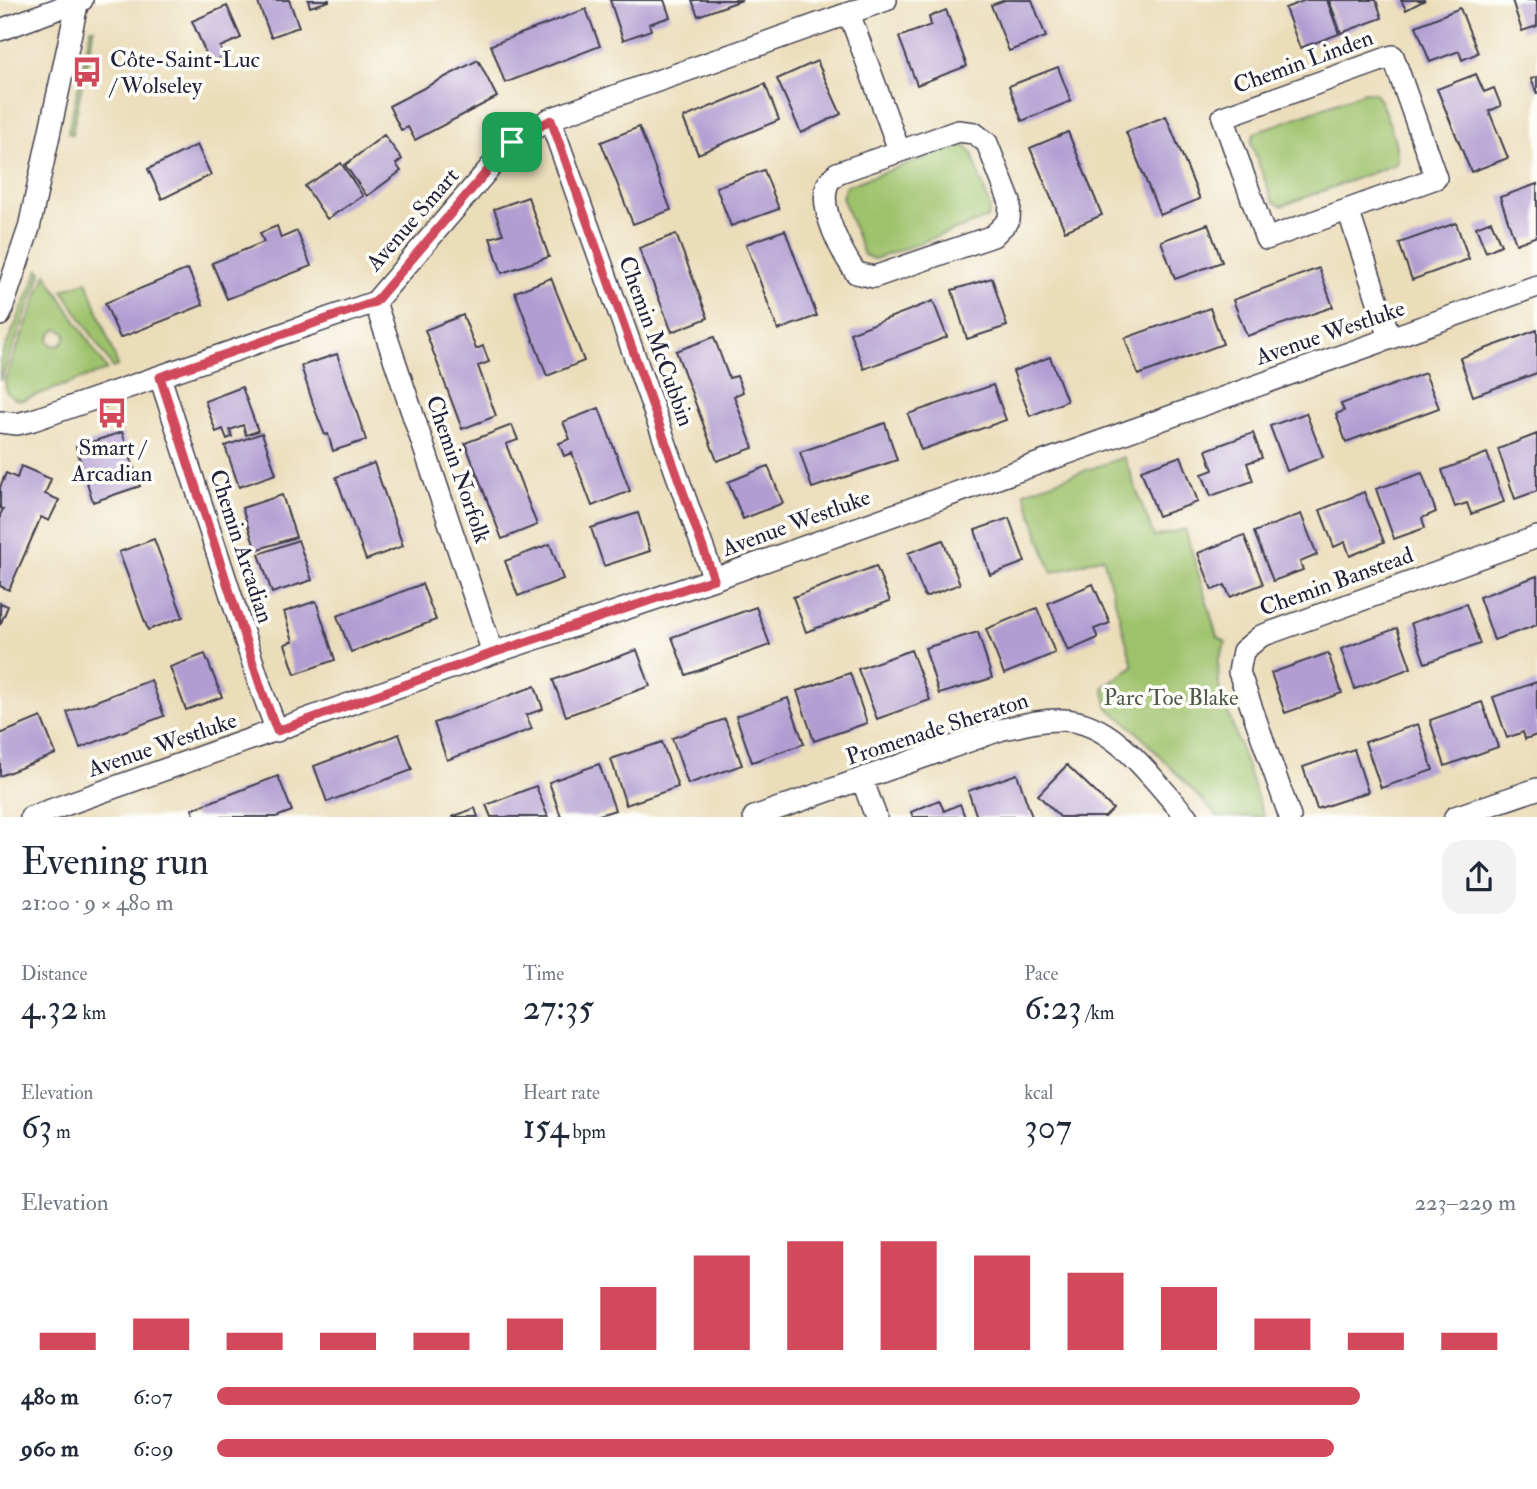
<!DOCTYPE html>
<meta charset="utf-8">
<style>
body{margin:0;font-family:"IM FELL Double Pica",serif;background:#f2f2f3;color:#1f2937;height:100vh;display:flex;flex-direction:column;font-size:26px;white-space:nowrap}
*{box-sizing:border-box;margin:0}
p{font-size:23px;color:#747a83}
.icon{flex:none;width:38px;height:38px;fill:none;stroke:currentColor;stroke-width:2;stroke-linecap:round;stroke-linejoin:round}
.map{position:relative;height:817px;overflow:hidden}
.side{display:flex;flex-direction:column;background:#fff;flex:1}
.side>*{flex:none}
.pin{position:absolute;display:grid;place-items:center;width:60px;height:60px;color:#fff;margin:-30px;border-radius:14px;box-shadow:0 4px 10px #0006}
.round{display:grid;place-items:center;flex:none;width:74px;height:74px;border-radius:21px;background:#f2f2f3}
.overview{display:flex;align-items:center;justify-content:space-between;height:119px;padding:0 21px}
h1{font-size:38px;font-weight:600;line-height:52px}
.figures{display:grid;grid-template-columns:repeat(3,1fr);gap:10px;height:119px;padding:7px 21px}
.figures div{display:grid;align-content:center}
.figures b{font-size:35px;font-weight:600}
.figures small{font-size:19px;font-weight:400}
.figures p{font-size:19px}
.chart{height:196px;padding:14px 21px}
.chart p{display:flex;justify-content:space-between}
.chart svg{width:100%;height:126px;margin-top:7px;stroke:#d1495b;stroke-width:6}
ul{padding:0 21px;list-style:none;font-size:23px}
li{display:grid;grid-template-columns:112px 84px 1fr;align-items:center;height:52px}
li i{height:18px;border-radius:9px;background:#d1495b}
.map>svg:first-child{display:block}
.green{fill:#9ec26c;stroke:#607254;stroke-width:2;fill-rule:evenodd}
.building{fill:#b19dd1}
.lines{fill:none;stroke-linecap:round;stroke-linejoin:round}
.street-casing{stroke:#403e4e;stroke-width:24}
.street{stroke:#fff;stroke-width:21}
.route-casing{stroke:#fff;stroke-width:14}
.route{stroke:#d1495b;stroke-width:9}
.labels{text-anchor:middle;stroke-width:7;stroke-linejoin:round;paint-order:stroke}
.poi-label{font-size:23px;fill:#22223b;stroke:#fdfcf7;text-anchor:start}
.street-label{font-size:23px;fill:#22223b;stroke:#fdfcf7}
.park-label{font-size:23px;fill:#4d5a4c;stroke:#fdfcf7}
</style>
<div class="map">
<svg width="1537" height="817" viewBox="0 0 1537 817">
<rect width="100%" height="100%" fill="#fdfcf7"/>
<filter id="ink" filterUnits="userSpaceOnUse"><feTurbulence type="fractalNoise" baseFrequency=".0143" numOctaves="2"/><feDisplacementMap in="SourceGraphic" scale="14" xChannelSelector="R" yChannelSelector="G"/><feConvolveMatrix kernelMatrix="1 2 1 2 8 2 1 2 1" color-interpolation-filters="sRGB"/></filter>
<filter id="wash" filterUnits="userSpaceOnUse"><feTurbulence type="fractalNoise" baseFrequency=".00686" numOctaves="4" result="noise"/><feDisplacementMap in="SourceGraphic" scale="28" xChannelSelector="R" yChannelSelector="G"/><feGaussianBlur stdDeviation="1.57" result="paint"/><feColorMatrix in="noise" values="0 0 0 0 0 0 0 0 0 0 0 0 0 0 0 0 0 1.4 0 .05"/><feComposite in="paint" operator="in"/></filter>
<g filter="url(#wash)">
<rect width="100%" height="100%" fill="#ebddba"/>
<path class="green" d="M91 28H94L72 134 68 133Z
M1365 92H1373C1383 99 1402 154 1396 164L1287 204 1282 206 1273 202 1251 143 1254 133Z
M964 145 972 153 990 208 988 218 878 258 873 259 864 255 842 197 846 186 957 146Z
M39 269 42 272 0 381V360Z
M46 274 107 370 23 400 15 399 6 392 5 379ZM58 329 65 333 66 338 60 345 53 346 48 340 53 331Z
M87 281 118 366 113 368 63 290Z
M1124 457 1154 537 1185 529 1217 636 1226 642 1218 661 1219 686 1264 817H1218L1133 728 1108 708 1103 688 1133 666 1103 557 1052 573 1024 492Z"/>
<g id="blocks">
<path class="building" d="M257 0H289L299 27 271 37Z
M308 0H329V1L310 7Z
M610 0H664L670 17 649 24 651 30 623 40Z
M692 0H742L698 16Z
M1005 0H1032L1046 37 1009 51 991 5Z
M1306 0H1327L1339 34 1300 48 1285 8Z
M1329 0H1376L1382 18 1341 33Z
M1401 0H1425L1406 10Z
M1512 0H1537V26L1522 31Z
M227 6 241 38 220 47 224 57 210 63 192 21Z
M1460 8 1478 53 1462 60 1459 51 1430 62 1416 26Z
M586 9 600 46 505 83 491 45Z
M946 10 967 66 917 85 899 37 931 25 929 17Z
M478 60 497 97 415 140 408 127 401 130 389 106Z
M817 61 841 114 801 133 777 79Z
M1058 67 1071 101 1022 121 1009 86Z
M1476 74 1484 92 1494 88 1501 106 1489 111 1508 158 1471 172 1437 89Z
M1537 77V94L1531 79Z
M765 84 779 120 698 154 683 118Z
M1166 116 1200 199 1160 215 1126 132Z
M639 127 671 210 633 224 601 142Z
M1068 132 1102 215 1065 231 1030 148Z
M384 135 402 159 396 164 401 171 367 196 345 165Z
M197 145 211 175 162 199 148 169Z
M341 163 363 196 327 219 305 186Z
M764 170 779 209 731 226 716 187Z
M1537 184V236L1516 244 1500 197Z
M528 197 549 257 502 273 490 238 503 234 494 209Z
M1491 221 1501 245 1486 252 1476 227Z
M1456 223 1469 259 1412 280 1399 243Z
M1208 224 1222 262 1175 279 1161 241Z
M277 226 281 238 297 231 311 266 227 299 212 263 264 242 260 233Z
M785 230 817 316 778 330 746 244Z
M676 234 708 318 672 332 639 248Z
M1319 268 1333 307 1247 336 1233 300Z
M188 269 203 305 120 338 105 303Z
M551 278 584 361 547 376 515 292Z
M992 278 1007 326 967 339 952 290Z
M933 301 947 337 864 369 850 333Z
M1210 308 1223 344 1138 375 1125 338Z
M463 315 476 349 483 346 489 362 478 366 496 416 462 429 425 330Z
M1537 330V373L1473 396 1460 358Z
M714 337 729 378 737 376 743 392 734 396 753 448 717 461 676 351Z
M337 354 366 440 333 451 328 434 325 435 315 410 301 366Z
M1050 357 1067 401 1030 416 1013 371Z
M1425 373 1439 408 1346 442 1336 414 1344 411 1341 404Z
M993 385 1006 420 921 450 908 414Z
M242 387 258 431 246 435 243 425 230 430 232 437 227 439 223 429 216 432 205 401Z
M599 408 630 491 592 506 572 453 564 456 559 443 570 439 563 422Z
M1306 413 1323 457 1287 471 1270 426Z
M885 423 897 460 812 488 800 452Z
M512 425 518 440 506 444 537 525 502 539 465 443Z
M122 432 140 486 93 502 76 447Z
M262 433 276 474 239 487 225 446Z
M1253 433 1262 458 1247 463 1253 481 1211 496 1202 474 1213 470 1206 450Z
M1537 434V491L1515 499 1498 449Z
M1487 453 1504 502 1471 514 1467 503 1455 507 1442 470Z
M1181 456 1198 502 1158 516 1141 470Z
M374 463 403 546 366 560 336 477Z
M21 466 51 479 45 494 59 500 49 521 41 517 9 590 0 586V515L3 509 0 508V487L6 473 17 478Z
M768 466 783 503 743 519 728 482Z
M1422 473 1436 512 1422 518 1425 528 1394 539 1376 489Z
M1364 492 1384 542 1350 556 1345 542 1334 547 1320 510Z
M282 495 296 537 256 550 242 508Z
M638 513 650 551 604 566 591 528Z
M1301 514 1317 555 1300 562 1303 570 1273 581 1254 532Z
M1009 518 1025 562 990 575 975 530Z
M1244 535 1263 584 1230 597 1225 585 1212 590 1198 553Z
M154 539 183 617 148 630 119 552Z
M298 540 312 580 272 593 259 554Z
M943 540 960 584 925 597 908 553Z
M550 544 563 579 518 596 505 561Z
M876 566 890 601 806 632 793 597Z
M1537 576V625L1494 640 1479 597Z
M422 584 436 620 351 652 337 616Z
M1093 584 1110 623 1094 629 1098 638 1068 651 1048 603Z
M316 601 335 660 295 674 285 644 293 641 284 612Z
M0 603 8 606 0 625Z
M1466 604 1480 644 1425 663 1411 623Z
M756 607 770 645 686 675 672 637Z
M1037 608 1055 653 1004 674 986 629Z
M1397 628 1411 668 1355 689 1341 649Z
M978 632 992 678 939 694 925 648Z
M637 650 650 686 566 716 553 680Z
M911 650 930 700 877 719 858 669Z
M1328 653 1342 693 1285 713 1271 673Z
M205 654 222 697 186 710 170 667Z
M850 673 867 723 814 741 797 691Z
M151 680 164 716 80 748 67 712Z
M1537 682V735L1525 739 1523 732 1507 738 1493 697Z
M535 686 543 709 526 715 532 729 447 760 434 723Z
M788 698 804 744 752 762 736 716Z
M1482 702 1498 747 1445 766 1430 720Z
M41 717 56 754 0 776V734Z
M725 719 742 765 688 784 672 738Z
M1418 724 1433 770 1381 788 1365 742Z
M399 734 412 770 327 802 314 766Z
M662 742 678 787 626 805 611 759Z
M1354 749 1368 792 1317 809 1303 767Z
M599 764 615 810 593 817H561L549 782Z
M1067 765 1113 809 1105 817H1060L1038 795Z
M1017 774 1032 817H977L968 791Z
M278 776 292 811 276 817H195L192 809Z
M536 786 548 817H491L486 805Z
M939 800 944 811 960 804 965 817H913L911 812Z
M475 808 478 817H452Z"/>
</g>
</g>
<g filter="url(#ink)">
<use href="#blocks" fill-opacity="0" stroke="#403e4e" stroke-width="2"/>
<g class="lines">
<g class="street-casing">
<path id="street" d="M849 13 899 150
M0 30 82 0
M1393 56 1436 178 1266 239 1223 117Z
M550 119 714 579
M958 131 974 133 987 143 1010 202 1009 220 993 236 874 277 856 273C842 253 819 210 827 186 828 181 834 177 837 173Z
M1348 210 1390 338
M375 302 493 653
M0 315 29 228 78 0
M160 377 262 691 277 731
M0 422 17 424 33 420 375 302 512 142 550 119 886 0
M862 779 876 817
M31 817 493 653 714 579 1537 286
M754 817 1000 730C1021 725 1042 719 1064 720 1116 722 1154 782 1187 817
M1290 817 1239 672 1243 651 1261 636 1537 537
M1455 817 1537 789"/>
</g>
<use href="#street" class="street"/>
</g>
</g>
<g class="lines" filter="url(#ink)">
<g class="route-casing">
<path id="route" d="M551 120 714 579 493 653 277 731 262 691 160 377 375 302 512 142Z"/>
</g>
<use href="#route" class="route"/>
</g>
<defs>
<g id="bus-bare" transform="scale(2.415)"><path d="M-5-6H5V4H4V6H2V4H-2V6H-4V4H-5ZM-3.5-4V0h7V-4ZM-3.5 1.2v1.5H-2V1.2ZM2 1.2v1.5H3.5V1.2Z" fill="#d1495b" stroke="#fdfcf7" stroke-width="2.5" paint-order="stroke"/></g>
</defs>
<g fill-rule="evenodd">
<use href="#bus-bare" x="87" y="72"/>
<use href="#bus-bare" x="112" y="413"/>
</g>
<g class="labels">
<g class="poi-label">
<text x="110" y="67">Côte-Saint-Luc<tspan x="110" dy="26">/ Wolseley</tspan></text>
<text x="112" y="455" text-anchor="middle">Smart /<tspan x="112" dy="26">Arcadian</tspan></text>
</g>
<g class="street-label">
<text transform="translate(1303 61) rotate(-20)" y="8">Chemin Linden</text>
<text transform="translate(412 219) rotate(-49)" y="8">Avenue Smart</text>
<text transform="translate(1330 332) rotate(-19)" y="8">Avenue Westluke</text>
<text transform="translate(657 341) rotate(70)" y="8">Chemin McCubbin</text>
<text transform="translate(459 469) rotate(71)" y="8">Chemin Norfolk</text>
<text transform="translate(796 522) rotate(-20)" y="8">Avenue Westluke</text>
<text transform="translate(242 546) rotate(72)" y="8">Chemin Arcadian</text>
<text transform="translate(1336 581) rotate(-20)" y="8">Chemin Banstead</text>
<text transform="translate(937 728) rotate(-18)" y="8">Promenade Sheraton</text>
<text transform="translate(162 744) rotate(-19)" y="8">Avenue Westluke</text>
</g>
<g class="park-label">
<text x="1171" y="705">Parc Toe Blake</text>
</g>
</g>
</svg>
<div class="pin" style="left:512px;top:142px;background:#1e9e55"><svg class="icon" aria-label="arrive" viewBox="0 0 24 24"><path d="M6 21V4h12l-3 4 3 4H6"/></svg></div>
</div>
<section class="side">
<div class="overview"><div><h1>Evening run</h1><p>21:00 · 9 × 480 m</p></div><a class="round"><svg class="icon" aria-label="share" viewBox="0 0 24 24"><path d="M12 15V3M7 8l5-5 5 5M5 13v7h14v-7"/></svg></a></div>
<div class="figures">
<div><p>Distance</p><b>4.32<small> km</small></b></div>
<div><p>Time</p><b>27:35</b></div>
<div><p>Pace</p><b>6:23<small> /km</small></b></div>
</div>
<div class="figures">
<div><p>Elevation</p><b>63<small> m</small></b></div>
<div><p>Heart rate</p><b>154<small> bpm</small></b></div>
<div><p>kcal</p><b>307</b></div>
</div>
<div class="chart"><p><span>Elevation</span>223–229 m</p>
<svg viewBox="0 0 160 44" preserveAspectRatio="none"><path d="M5 44V38M15 44V33M25 44V38M35 44V38M45 44V38M55 44V33M65 44V22M75 44V11M85 44V6M95 44V6M105 44V11M115 44V17M125 44V22M135 44V33M145 44V38M155 44V38"/></svg>
</div>
<ul>
<li><b>480 m</b>6:07<i style="width:88%"></i></li>
<li><b>960 m</b>6:09<i style="width:86%"></i></li>
</ul>
</section>
